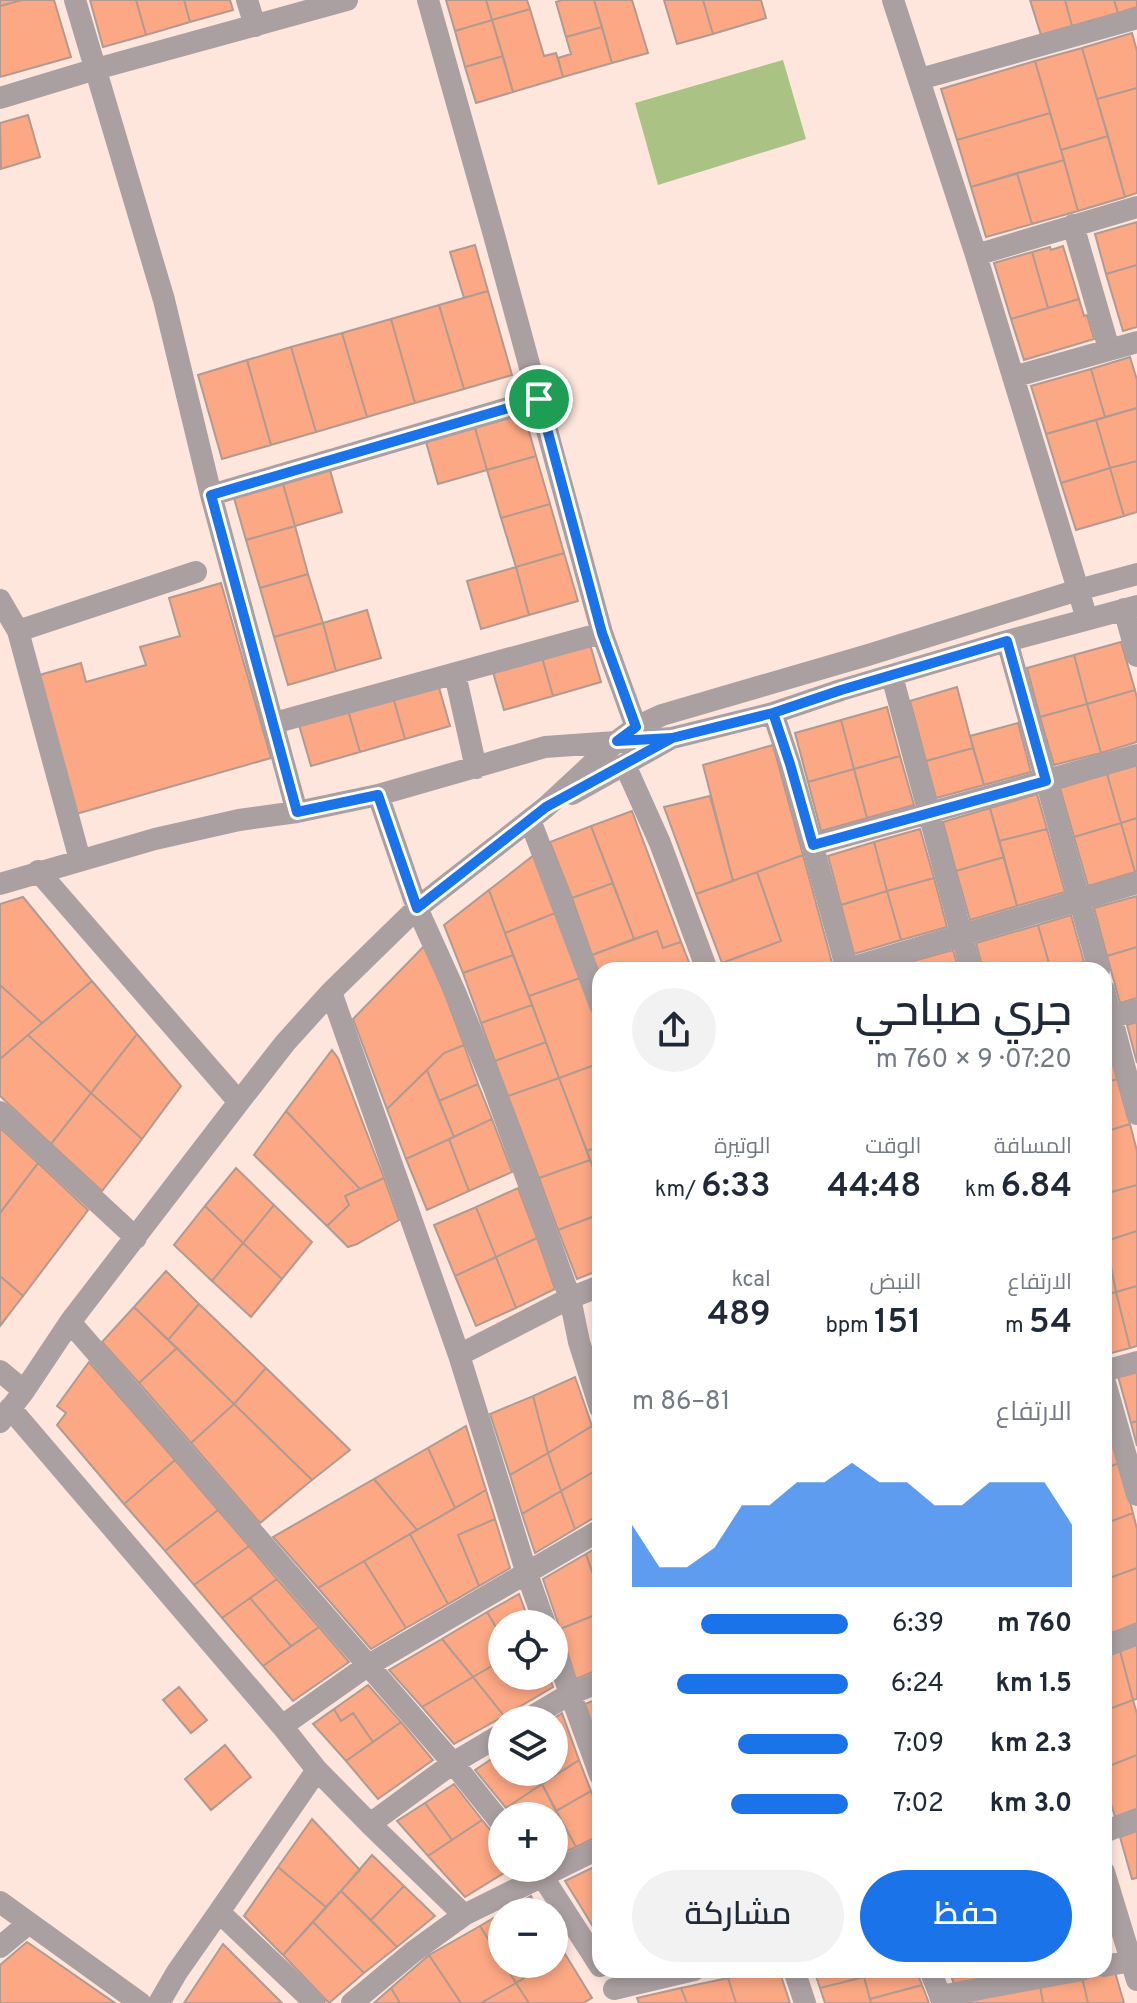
<!DOCTYPE html>
<html lang="ar">
<meta charset="utf-8">
<style>
body{margin:0;font-family:Overpass,Cairo,sans-serif;background:#f2f2f3;color:#1f2937;direction:rtl;height:100vh;display:flex;flex-direction:column;font-size:30px;white-space:nowrap}
*{box-sizing:border-box;margin:0}
p{font-size:26px;color:#747a83}
.icon{flex:none;width:44px;height:44px;fill:none;stroke:currentColor;stroke-width:2;stroke-linecap:round;stroke-linejoin:round}
.map{position:relative;flex:1;overflow:hidden;direction:ltr}
.drawer{position:absolute;left:592px;top:962px;width:520px;height:1016px;display:flex;flex-direction:column;background:#fff;border-radius:24px;box-shadow:0 4px 12px #0003;direction:rtl}
.drawer>*{flex:none}
.tools{position:absolute;left:488px;top:1610px;display:grid;gap:16px}
.tools a{display:grid;place-items:center;width:80px;height:80px;border-radius:50%;background:#fff;box-shadow:0 4px 12px #0003;font-size:40px}
.pin{position:absolute;display:grid;place-items:center;width:68px;height:68px;color:#fff;margin:-34px;border:4px solid #fff;border-radius:50%;box-shadow:0 2px 8px #0007}
.round{display:grid;place-items:center;flex:none;width:84px;height:84px;border-radius:42px;background:#f2f2f3}
.headline{display:flex;align-items:center;justify-content:space-between;height:136px;padding:0 40px}
h1{font-size:44px;font-weight:600;line-height:60px}
.metrics{display:grid;grid-template-columns:repeat(3,1fr);gap:12px;height:136px;padding:8px 40px}
.metrics div{display:grid;align-content:center}
.metrics b{font-size:34px;font-weight:600}
.metrics small{font-size:22px;font-weight:400}
.metrics p{font-size:22px}
.chart{height:224px;padding:16px 40px}
.chart p{display:flex;justify-content:space-between}
.chart svg{width:100%;height:144px;margin-top:8px;fill:#1a73e8;opacity:.7}
.cta{display:flex;gap:16px;margin-top:auto;padding:16px 40px}
.cta a{flex:1;height:92px;border-radius:48px;background:#1a73e8;color:#fff;font-size:32px;font-weight:600;line-height:92px;text-align:center}
.cta a+a{background:#f2f2f3;color:#1f2937}
ul{padding:0 40px;list-style:none;font-size:26px}
li{display:grid;grid-template-columns:128px 96px 1fr;align-items:center;height:60px}
li i{height:20px;border-radius:10px;background:#1a73e8}
.map>svg:first-child{display:block}
.green{fill:#aac385}
.building{fill:#fca884;stroke:#b09a91;stroke-width:2}
.lines{fill:none;stroke-linecap:round;stroke-linejoin:round}
.minor{stroke:#aba0a1;stroke-width:22}
.route-casing{stroke:#fff;stroke-width:16}
.route{stroke:#1a73e8;stroke-width:10}
</style>
<div class="map">
<svg width="1137" height="2003" viewBox="0 0 1137 2003">
<rect width="100%" height="100%" fill="#fee6dd"/>
<path class="green" d="M783 60 806 139 658 185 635 103Z"/>
<path class="building" d="M0 0H22L0 6Z
M22 0H54L71 57 0 77V6Z
M90 0H136L146 35 103 47Z
M136 0H184L190 22 146 35Z
M184 0H230L233 10 190 22Z
M446 0H486L492 20 455 31Z
M486 0H527L530 9 492 20Z
M562 0H594L602 27 566 37 556 2Z
M594 0H632L648 53 612 63Z
M664 0H703L713 34 677 44Z
M703 0H761L766 18 713 34Z
M1030 0H1065L1072 26 1041 35Z
M1065 0H1114L1118 13 1072 26Z
M1114 0H1137V7L1118 13Z
M530 9 544 56 556 53 563 77 513 92 492 20Z
M492 20 503 56 465 67 455 31Z
M602 27 612 63 563 77 558 58 571 54 566 37Z
M1132 33 1137 51V88L1097 99 1082 48Z
M1082 48 1108 136 1061 150 1035 61Z
M503 56 513 92 476 103 465 67Z
M1035 61 1050 113 957 140 941 89Z
M1137 88V193L1125 197 1097 99Z
M1050 113 1064 160 971 187 957 140Z
M28 115 40 157 1 169 0 123Z
M1108 136 1125 197 1078 211 1061 150Z
M1064 160 1078 211 1032 224 1017 173Z
M1017 173 1032 224 986 237 971 187Z
M1137 222V265L1106 274 1095 234Z
M475 245 488 291 464 298 450 252Z
M1063 246 1079 299 1048 308 1032 252 1050 247 1051 250Z
M1032 252 1048 308 1011 319 994 263Z
M1137 265V327L1123 331 1106 274Z
M488 291 512 375 464 389 439 305Z
M1079 299 1084 316 1087 315 1094 339 1024 360 1011 319Z
M439 305 464 389 415 403 391 319Z
M391 319 415 403 367 417 342 333Z
M342 333 367 417 316 432 291 347Z
M291 347 316 432 271 445 247 360Z
M1130 357 1137 380V408L1105 417 1091 369Z
M247 360 271 445 222 459 198 375Z
M1091 369 1105 417 1046 434 1031 386Z
M522 407 536 456 487 470 473 421Z
M1137 408V461L1110 468 1096 420Z
M1096 420 1110 468 1061 483 1046 434Z
M473 421 487 470 438 484 424 435Z
M536 456 550 504 501 518 487 470Z
M1137 461V512L1124 516 1110 468Z
M328 463 342 512 295 526 281 477Z
M1110 468 1124 516 1076 530 1061 483Z
M281 477 295 526 246 540 232 491Z
M550 504 564 553 516 567 501 518Z
M295 526 308 574 260 588 246 540Z
M564 553 578 601 529 615 516 567Z
M516 567 529 615 481 629 467 581Z
M308 574 323 623 274 637 260 588Z
M221 583 271 758 76 814 36 676 81 663 86 682 146 665 140 647 180 636 169 598Z
M367 610 381 658 336 671 323 623Z
M323 623 336 671 288 685 274 637Z
M587 634 601 682 553 696 539 647Z
M1121 642 1135 690 1087 704 1074 655Z
M539 647 553 696 504 710 490 662Z
M1074 655 1087 704 1040 717 1027 668Z
M436 677 450 726 405 739 391 690Z
M957 687 973 748 926 761 910 701Z
M391 690 405 739 360 752 346 703Z
M1135 690 1137 698V742L1101 753 1087 704Z
M346 703 360 752 311 766 297 718Z
M1087 704 1101 753 1054 765 1040 717Z
M887 707 900 756 854 769 841 720Z
M841 720 854 769 808 782 795 733Z
M1018 723 1031 772 984 785 970 736Z
M773 745 803 855 733 881 703 765Z
M973 748 984 785 936 798 926 761Z
M900 756 914 805 867 818 854 769Z
M1137 765V818L1121 823 1107 774Z
M854 769 867 818 821 831 808 782Z
M1107 774 1121 823 1074 837 1060 788Z
M1037 794 1047 829 999 841 990 808Z
M710 796 733 881 696 894 664 807Z
M990 808 1004 857 956 871 943 822Z
M632 811 681 942 663 948 657 931 634 939 591 826Z
M1137 818V871L1135 872 1121 823Z
M1121 823 1135 872 1088 886 1074 837Z
M591 826 613 883 572 898 550 842Z
M920 829 934 878 887 891 874 842Z
M1047 829 1065 892 1017 906 999 841Z
M874 842 887 891 841 905 828 856Z
M534 855 555 913 505 933 489 890Z
M803 855 834 970H724L722 963 781 941 757 872Z
M1004 857 1017 906 970 920 956 871Z
M757 872 781 941 722 963 696 894Z
M934 878 947 927 901 940 887 891Z
M613 883 634 939 592 955 572 898Z
M489 890 513 955 463 973 444 925Z
M887 891 901 940 854 954 841 905Z
M1137 896V947L1107 956 1094 908Z
M23 897 92 981 42 1023 0 985V904Z
M555 913 580 978 529 996 505 933Z
M1071 915 1084 962 1051 970 1038 925Z
M1038 925 1051 970H983L976 943Z
M657 931 663 948 681 942 692 970H600V975L592 955Z
M426 944 464 1045 444 1053 387 1109 353 1019Z
M1137 947V998L1120 1003 1107 956Z
M953 950 959 970H908L906 963Z
M513 955 532 1005 481 1023 463 973Z
M1084 962 1087 970H1057Z
M906 963 908 970H883Z
M580 978 600 1032V1063L559 1078 529 996Z
M92 981 137 1034 91 1093 28 1035Z
M0 985 42 1023 0 1059Z
M532 1005 546 1042 495 1061 481 1023Z
M1137 1022V1063L1127 1025Z
M1104 1033 1117 1079 1104 1083Z
M137 1034 181 1086 142 1139 91 1093Z
M28 1035 91 1093 51 1144 0 1096V1059Z
M546 1042 559 1078 508 1096 495 1061Z
M464 1045 478 1084 439 1101 427 1070 444 1053Z
M332 1050 338 1058 384 1178 360 1189 286 1111Z
M600 1063V1146L587 1151 559 1078Z
M427 1070 454 1137 406 1159 387 1109Z
M559 1078 590 1160 539 1178 508 1096Z
M1117 1079 1130 1124 1104 1132V1083Z
M478 1084 492 1119 454 1137 439 1101Z
M91 1093 142 1139 102 1191 51 1144Z
M286 1111 360 1189 345 1196 349 1205 327 1226 254 1155Z
M492 1119 512 1172 469 1191 449 1139Z
M1130 1124 1137 1151V1185L1104 1194V1132Z
M0 1128 38 1163 0 1213Z
M449 1139 469 1191 427 1210 406 1159Z
M600 1146V1186L587 1151Z
M590 1160 600 1186V1214L558 1230 539 1178Z
M38 1163 88 1210 23 1296 0 1276V1213Z
M236 1168 274 1205 243 1243 205 1206Z
M384 1178 399 1220 357 1244 348 1247 327 1226 349 1205 345 1196Z
M1137 1185V1231L1106 1241 1104 1231V1194Z
M518 1188 537 1238 496 1257 476 1207Z
M274 1205 312 1242 282 1279 243 1243Z
M205 1206 243 1243 212 1281 174 1245Z
M476 1207 496 1257 455 1276 434 1225Z
M600 1214V1270L577 1279 558 1230Z
M1137 1231V1286L1116 1292 1106 1241Z
M537 1238 555 1289 516 1308 496 1257Z
M243 1243 282 1279 251 1317 212 1281Z
M1107 1248 1116 1292 1104 1295V1249Z
M496 1257 516 1308 476 1326 455 1276Z
M166 1271 199 1304 168 1340 134 1307Z
M0 1276 23 1296 0 1326Z
M1137 1286V1346L1130 1348 1116 1292Z
M1116 1292 1130 1348 1104 1355V1295Z
M199 1304 266 1368 234 1404 168 1340Z
M134 1307 177 1348 139 1383 102 1342Z
M177 1348 234 1404 191 1443 139 1383Z
M89 1362 175 1460 124 1504 57 1425 66 1413 57 1406Z
M266 1368 350 1450 312 1480 234 1404Z
M1137 1371V1421L1131 1423 1118 1376Z
M575 1377 592 1426 548 1453 533 1396Z
M533 1396 548 1453 510 1475 490 1414Z
M234 1404 312 1480 260 1523 191 1443Z
M1104 1417 1119 1463 1104 1469Z
M1137 1421V1446L1131 1423Z
M466 1426 486 1490 455 1508 428 1448Z
M592 1426 600 1447V1468L561 1491 548 1453Z
M428 1448 455 1508 417 1530 374 1479Z
M548 1453 561 1491 522 1514 510 1475Z
M175 1460 218 1510 165 1551 124 1504Z
M1119 1463 1133 1513 1104 1524V1469Z
M600 1468V1514L575 1529 561 1491Z
M374 1479 417 1530 318 1588 273 1537Z
M486 1490 495 1519 458 1535 479 1586 448 1604 410 1534Z
M561 1491 575 1529 535 1553 522 1514Z
M218 1510 249 1546 194 1585 165 1551Z
M1133 1513 1137 1529V1568L1104 1580V1524Z
M495 1519 510 1568 479 1586 458 1535Z
M410 1534 448 1604 406 1628 364 1561Z
M249 1546 277 1579 222 1618 194 1585Z
M600 1546V1595L586 1554Z
M586 1554 600 1595V1613L560 1629 543 1579Z
M364 1561 406 1628 371 1649 318 1588Z
M1137 1568V1623L1112 1633 1104 1604V1580Z
M277 1579 319 1627 291 1646 250 1598Z
M519 1594 530 1624H502V1637L487 1612Z
M250 1598 291 1646 263 1666 222 1618Z
M1104 1604 1112 1633 1104 1636Z
M487 1612 502 1637V1660L473 1677 442 1639Z
M600 1613V1669L576 1679 560 1629Z
M319 1627 349 1662 293 1701 263 1666Z
M442 1639 473 1677 422 1707 389 1670Z
M1137 1645V1699L1133 1700 1120 1651Z
M1120 1651 1133 1700 1104 1711V1657Z
M502 1660V1676H549L553 1687 504 1716 473 1677Z
M473 1677 504 1716 454 1744 422 1707Z
M368 1685 401 1722 373 1742 353 1713 341 1721 334 1709Z
M179 1687 207 1720 191 1733 163 1700Z
M600 1698V1746L585 1704Z
M1133 1700 1137 1714V1755L1104 1768V1711Z
M334 1709 341 1721 353 1713 373 1742 346 1761 313 1724Z
M562 1713 579 1760 542 1784 535 1772H554V1720H552Z
M401 1722 433 1760 378 1799 346 1761Z
M225 1745 251 1777 211 1810 185 1779Z
M502 1752V1772H535L542 1784 506 1808 475 1770Z
M1137 1755V1809L1115 1817 1104 1779V1768Z
M579 1760 591 1791 556 1811 542 1784Z
M454 1784 482 1820 452 1840 425 1803Z
M542 1784 576 1847 562 1853H554V1816H512L506 1808Z
M591 1791 600 1817V1835L576 1847 556 1811Z
M425 1803 452 1840 428 1856 397 1821Z
M312 1819 360 1870 326 1907 278 1867Z
M482 1820 502 1844V1868H512L465 1897 428 1856Z
M1137 1831V1878L1132 1879 1120 1837Z
M372 1855 404 1886 371 1920 341 1891Z
M600 1864V1938L565 1881Z
M278 1867 326 1907 283 1955 244 1916Z
M404 1886 435 1916 397 1947 371 1920Z
M341 1891 397 1947 364 1973 313 1922Z
M531 1896 540 1912H504Z
M502 1913V1961L480 1926Z
M313 1922 364 1973 329 2003 283 1955Z
M480 1926 502 1961V1964H504L516 1983 481 2003H461L429 1955Z
M554 1935 565 1954 554 1960Z
M27 1942 115 2003H0V1965Z
M223 1944 282 2003H184Z
M565 1954 592 1998 583 2003H529L516 1983 548 1964H554V1960Z
M429 1955 461 2003H400L391 1988Z
M504 1964H548L516 1983Z
M762 1970H779L790 2003H736L728 1978Z
M814 1970H862L864 1977 820 1988Z
M862 1970H916L922 1985 870 1999Z
M949 1970H999L1000 1976 954 1984Z
M1115 1972 1124 2003H1088L1082 1977Z
M864 1977 871 2003H825L820 1988Z
M1082 1977 1088 2003H1043L1040 1985Z
M728 1978 736 2003H687L681 1988Z
M516 1983 529 2003H481Z
M922 1985 929 2003H871L870 1999Z
M1040 1985 1043 2003H962Z
M391 1988 400 2003H374Z
M681 1988 687 2003H639L637 1998Z"/>
<g class="lines">
<path class="minor" d="M75 0 164 300 211 495 297 812
M247 0 255 26
M428 0 494 235 602 633 636 727
M893 0 976 255 1087 619
M920 79 1137 18
M0 98 96 69 347 0
M1073 225 1109 349
M976 255 1137 207
M1013 377 1137 342
M211 495 539 399
M0 600 18 631 80 860
M1124 609 1137 656
M18 631 196 572
M1007 641 1099 970
M455 674 476 768
M892 676 971 970
M773 713 790 764 847 970
M274 723 602 633
M625 765 660 843 707 970
M572 794 672 738 773 713 841 690 1007 641 1137 606
M378 795 417 908 455 992 493 1085 570 1298 579 1342 600 1408
M530 820 600 1005
M813 845 1137 755
M38 871 239 1102
M0 884 155 839 239 820 297 812 378 795 545 747 672 738
M847 969 1137 883
M1104 990 1137 1114
M331 992 459 1355 527 1574 545 1624
M1104 1020 1137 1010
M0 1112 136 1238
M70 1322 453 1763 502 1824
M459 1355 570 1298 600 1286
M0 1371 24 1391
M1104 1371 1137 1362
M1104 1379 1137 1495
M10 1408 282 1726 317 1770 219 1912 315 2003
M0 1422 24 1391 70 1322 239 1102 285 1043 331 992 417 908 546 807 617 741 636 727 662 715 868 655 1078 590 1137 574
M1104 1647 1137 1634
M554 1649 600 1775
M526 1720 570 1694 600 1682
M282 1726 367 1666 600 1530
M317 1770 370 1824 464 1915
M370 1824 453 1763 502 1734
M1104 1832 1137 1819
M537 1868 600 1966
M1104 1872 1137 1980
M0 1902 140 2003
M0 1947 29 1923
M1104 1966 1131 1961
M794 1970 805 2003
M930 1970 943 2003
M614 1989 694 1970
M940 1996 1082 1970
M159 2003 177 1972 219 1912
M352 2003 413 1952 464 1915 600 1848"/>
</g>
<g class="lines">
<g class="route-casing">
<path id="route" d="M539 399 211 495 297 812 378 795 417 908 546 807 672 738 773 713 790 764 813 845 1046 781 1007 641 841 690 773 713 672 738 617 741 636 727 602 633 539 399"/>
</g>
<use href="#route" class="route"/>
</g>
</svg>
<div class="tools">
<a><svg class="icon" aria-label="locate" viewBox="0 0 24 24"><circle cx="12" cy="12" r="6"/><path d="M12 2v4M12 18v4M2 12h4M18 12h4"/></svg></a>
<a><svg class="icon" aria-label="layers" viewBox="0 0 24 24"><path d="M12 4l9 5-9 5-9-5zM3 14l9 5 9-5"/></svg></a>
<a>+</a>
<a>−</a>
</div>
<div class="pin" style="left:539px;top:399px;background:#1e9e55"><svg class="icon" aria-label="arrive" viewBox="0 0 24 24"><path d="M6 21V4h12l-3 4 3 4H6"/></svg></div>
<section class="drawer">
<div class="headline"><div><h1>جري صباحي</h1><p>07:20 · 9 × 760 m</p></div><a class="round"><svg class="icon" aria-label="share" viewBox="0 0 24 24"><path d="M12 15V3M7 8l5-5 5 5M5 13v7h14v-7"/></svg></a></div>
<div class="metrics">
<div><p>المسافة</p><b>6.84<small> km</small></b></div>
<div><p>الوقت</p><b>44:48</b></div>
<div><p>الوتيرة</p><b>6:33<small> /km</small></b></div>
</div>
<div class="metrics">
<div><p>الارتفاع</p><b>54<small> m</small></b></div>
<div><p>النبض</p><b>151<small> bpm</small></b></div>
<div><p>kcal</p><b>489</b></div>
</div>
<div class="chart"><p><span>الارتفاع</span>81–86 m</p>
<svg viewBox="0 0 160 44" preserveAspectRatio="none"><path d="M0 44V25L10 38L20 38L30 32L40 19L50 19L60 12L70 12L80 6L90 12L100 12L110 19L120 19L130 12L140 12L150 12L160 25V44z"/></svg>
</div>
<ul>
<li><b>760 m</b>6:39<i style="width:68%"></i></li>
<li><b>1.5 km</b>6:24<i style="width:79%"></i></li>
<li><b>2.3 km</b>7:09<i style="width:51%"></i></li>
<li><b>3.0 km</b>7:02<i style="width:54%"></i></li>
</ul>
<div class="cta"><a>حفظ</a><a>مشاركة</a></div>
</section>
</div>
